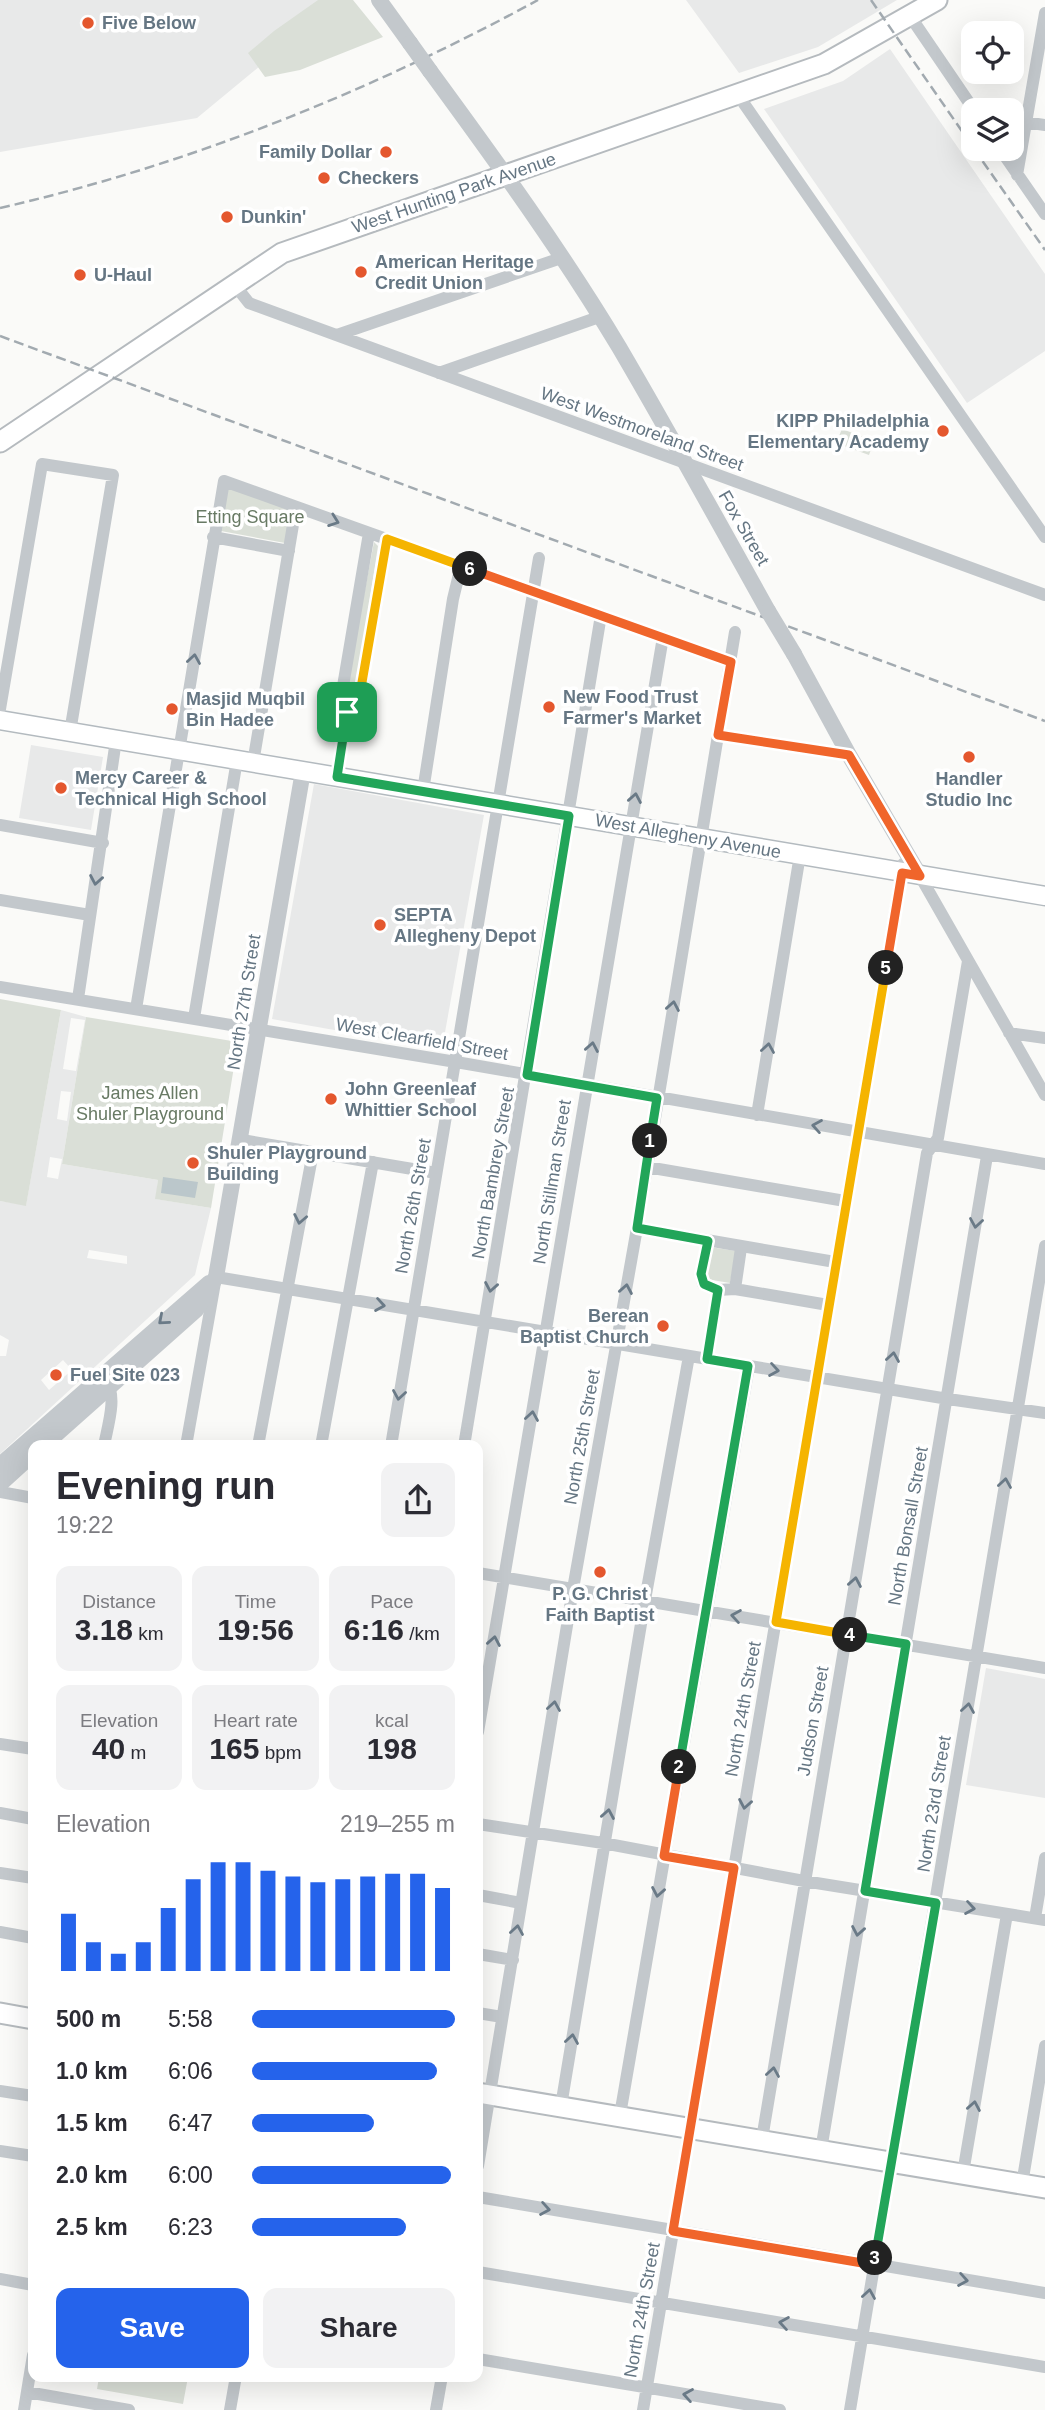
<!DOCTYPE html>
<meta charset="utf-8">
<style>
body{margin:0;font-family:Helvetica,sans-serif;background:#f2f2f3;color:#2b2b33;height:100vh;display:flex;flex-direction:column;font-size:26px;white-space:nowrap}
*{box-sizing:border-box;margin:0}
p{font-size:23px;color:#7c7c81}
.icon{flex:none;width:38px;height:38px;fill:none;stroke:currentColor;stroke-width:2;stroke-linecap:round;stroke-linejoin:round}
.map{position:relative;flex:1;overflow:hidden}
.side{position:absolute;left:28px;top:1440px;width:455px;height:942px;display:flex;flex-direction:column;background:#fff;border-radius:14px;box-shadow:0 7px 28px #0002}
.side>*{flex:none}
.buttons{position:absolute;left:961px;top:21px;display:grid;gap:14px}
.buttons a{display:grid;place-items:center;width:63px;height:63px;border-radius:14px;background:#fff;box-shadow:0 7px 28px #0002;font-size:35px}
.pin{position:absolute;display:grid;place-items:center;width:60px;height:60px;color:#fff;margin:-30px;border-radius:14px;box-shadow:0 4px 10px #0006}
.km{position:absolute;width:35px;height:35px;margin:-18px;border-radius:50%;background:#222;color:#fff;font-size:19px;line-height:35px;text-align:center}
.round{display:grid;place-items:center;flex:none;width:74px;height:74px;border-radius:14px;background:#f2f2f3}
.overview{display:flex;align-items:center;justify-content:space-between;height:119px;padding:0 28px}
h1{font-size:38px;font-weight:700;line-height:52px}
.figures{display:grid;grid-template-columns:repeat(3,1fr);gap:10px;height:119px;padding:7px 28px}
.figures div{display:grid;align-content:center;border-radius:14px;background:#f2f2f3;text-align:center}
.figures b{font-size:30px;font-weight:700}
.figures small{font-size:19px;font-weight:400}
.figures p{font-size:19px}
.chart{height:196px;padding:14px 28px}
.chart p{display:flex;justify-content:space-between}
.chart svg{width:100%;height:126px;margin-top:7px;stroke:#2563eb;stroke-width:6}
.cta{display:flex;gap:14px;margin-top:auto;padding:14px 28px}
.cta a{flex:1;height:80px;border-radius:14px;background:#2563eb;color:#fff;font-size:28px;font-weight:700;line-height:80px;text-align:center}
.cta a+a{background:#f2f2f3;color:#2b2b33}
ul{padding:0 28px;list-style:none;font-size:23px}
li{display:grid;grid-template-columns:112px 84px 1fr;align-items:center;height:52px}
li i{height:18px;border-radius:9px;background:#2563eb}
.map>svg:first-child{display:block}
.built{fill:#e8e9e9;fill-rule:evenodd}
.green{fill:#dadfd7}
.water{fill:#bbc7cb}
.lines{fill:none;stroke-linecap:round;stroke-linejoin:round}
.secondary-casing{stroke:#b3babf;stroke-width:21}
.primary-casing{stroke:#b5babe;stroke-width:23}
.minor{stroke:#c3c8cc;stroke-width:12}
.tertiary{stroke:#c3c8cc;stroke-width:16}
.secondary{stroke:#fff;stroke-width:18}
.primary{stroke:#fff;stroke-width:19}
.rail{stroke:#a2aab0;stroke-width:2.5;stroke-dasharray:10 5;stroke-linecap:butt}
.tertiary-bridge{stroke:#c3c8cc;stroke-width:16}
.oneway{stroke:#6a7a87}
.split-1-casing{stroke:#fff;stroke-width:14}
.split-2-casing{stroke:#fff;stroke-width:14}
.split-3-casing{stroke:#fff;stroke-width:14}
.split-4-casing{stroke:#fff;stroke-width:14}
.split-5-casing{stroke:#fff;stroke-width:14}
.split-6-casing{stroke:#fff;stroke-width:14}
.split-7-casing{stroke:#fff;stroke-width:14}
.split-1{stroke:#22a559;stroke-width:9}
.split-2{stroke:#22a559;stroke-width:9}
.split-3{stroke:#f0652b;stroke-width:9}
.split-4{stroke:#22a559;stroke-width:9}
.split-5{stroke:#f5b400;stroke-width:9}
.split-6{stroke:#f0652b;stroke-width:9}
.split-7{stroke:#f5b400;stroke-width:9}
.poi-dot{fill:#e4572e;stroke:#fff;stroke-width:2.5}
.labels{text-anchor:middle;stroke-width:7;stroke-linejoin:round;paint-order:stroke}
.poi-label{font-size:18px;font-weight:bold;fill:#657683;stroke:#fff;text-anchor:start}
.street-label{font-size:18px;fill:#657683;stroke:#fff}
.park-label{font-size:18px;fill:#687a64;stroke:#fff}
</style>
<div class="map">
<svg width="1045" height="2410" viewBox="0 0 1045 2410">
<rect width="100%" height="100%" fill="#fafaf8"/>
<path class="built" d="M0 0H340L197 118 0 152Z
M686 0H897L818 47 739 73Z
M890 49 1045 274V351L967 403 764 109 843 81Z
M31 745 103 757 91 830 19 818Z
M314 784 484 815 442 1049 272 1019Z
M61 1010 86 1017 62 1164 158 1180 156 1199 211 1208 195 1275 0 1454V1356H6L9 1340 0 1335V1201L26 1205ZM71 1018 85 1020 76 1071 63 1069ZM61 1091 71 1092 67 1121 57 1119ZM50 1157 62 1159 58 1179 47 1177ZM89 1250 127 1256V1264L87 1258ZM63 1360 72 1370 49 1390 41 1380Z
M986 1668 1045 1679V1798L966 1785Z"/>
<path class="green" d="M318 0H353L383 37 300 70 265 77 248 53 274 31Z
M842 429 874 441 869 455 836 443Z
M228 488 291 509 285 543 221 531Z
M374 542 378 546 355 696 349 703 345 695Z
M0 999 61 1010 26 1206 0 1201Z
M86 1017 238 1042 211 1208 155 1199 158 1180 62 1164Z
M710 1247 736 1251 730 1283 712 1280 707 1277Z
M99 2377V2376L188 2377 183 2404 97 2389Z"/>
<path class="water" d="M163 1177 198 1182 195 1198 161 1193Z"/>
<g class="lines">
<g class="secondary-casing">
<path id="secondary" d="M0 720 1045 896"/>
</g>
<g class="primary-casing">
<path id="primary" d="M0 442 282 253 824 64 937 0
M0 2013 33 2019
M478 2093 1045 2188"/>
</g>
<path class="minor" d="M910 16 974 110
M738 95 1045 537
M1012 120 1045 125
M1000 149 1045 214
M1017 175 1045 13
M234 284 249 303 1045 595
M337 335 561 258
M439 373 599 317
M213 537 289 551
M0 709 42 464 113 475 70 732
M347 712 342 703V692L369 533
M718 735 849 755
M253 763 296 507
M337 777 347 712 357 702 361 688 387 539
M423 791 453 599 461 566
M0 825 103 843
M920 876 1045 1095
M0 900 90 915
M0 987 456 1062 1045 1164
M78 999 116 740
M136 1009 224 481 731 662
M194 1018 237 760
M1009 1033 1045 1038
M757 1115 800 855
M242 1140 436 1173
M647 1167 845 1201
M637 1228 835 1262
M708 1241 701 1274 703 1284 718 1290 735 1289 828 1305
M735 1289 741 1248
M707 1359 718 1290
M104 1446C107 1428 118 1396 106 1382
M186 1446 216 1277 948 1399 1045 1413
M258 1446 313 1152
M321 1446 373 1162
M391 1446 539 558
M464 1446 601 615
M0 1492 33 1498
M478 1573 1045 1668
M478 1732 663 637
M0 1744 33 1749
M0 1813 33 1819
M478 1824 603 1843 804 1881 1045 1920
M0 1873 33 1878
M478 1895 521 1903
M1035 1918 1045 1858
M0 1932 33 1938
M478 1954 513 1960
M478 2013 502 2017
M0 2091 33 2096
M561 2106 645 1600 689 1356
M620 2115 749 1366
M762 2139 927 1153 938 1138 968 961
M821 2150 987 1156
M0 2151 33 2156
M478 2166 573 1589 637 1228 735 632
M963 2173 1007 1914
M1022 2184 1045 2046
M478 2197 1045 2293
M478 2272 1045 2367
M0 2279 33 2285
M478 2359 780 2410
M27 2392 129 2410
M24 2410 33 2355
M230 2410 236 2376
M436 2410 442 2376
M643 2410 903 864
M850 2410 1045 1246"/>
<path class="tertiary" d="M379 0 410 43
M430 71C496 161 562 252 619 347 670 434 719 523 768 611
M794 654 849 755 920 876
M43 1446 196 1310 216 1277 303 771
M0 1465 209 1283
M0 1484 33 1454"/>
<use href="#secondary" class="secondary"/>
<use href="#primary" class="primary"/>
<path class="rail" d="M871 0 973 147
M974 149 1045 250
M0 208C188 165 369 92 538 0
M0 336 1045 721"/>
<path class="tertiary-bridge" d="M410 43 430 71
M768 611 794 654"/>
</g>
<defs><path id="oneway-chevron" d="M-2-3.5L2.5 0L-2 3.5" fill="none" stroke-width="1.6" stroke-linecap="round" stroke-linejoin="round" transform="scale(1.75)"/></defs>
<g class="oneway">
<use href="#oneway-chevron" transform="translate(334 521) rotate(20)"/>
<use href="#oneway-chevron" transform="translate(194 659) rotate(-81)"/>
<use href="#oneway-chevron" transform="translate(635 798) rotate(-80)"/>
<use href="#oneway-chevron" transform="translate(96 880) rotate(100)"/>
<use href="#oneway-chevron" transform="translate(673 1006) rotate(-80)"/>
<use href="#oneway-chevron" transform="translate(592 1047) rotate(-80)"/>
<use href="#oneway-chevron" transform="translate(768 1048) rotate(-81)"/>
<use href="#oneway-chevron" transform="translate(817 1126) rotate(-170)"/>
<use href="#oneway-chevron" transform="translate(300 1219) rotate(101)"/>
<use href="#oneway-chevron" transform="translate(976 1223) rotate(99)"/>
<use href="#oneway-chevron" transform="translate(491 1287) rotate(100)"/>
<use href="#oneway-chevron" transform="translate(626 1289) rotate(-80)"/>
<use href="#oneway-chevron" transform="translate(380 1305) rotate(9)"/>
<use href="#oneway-chevron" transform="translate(163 1320) rotate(139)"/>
<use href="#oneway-chevron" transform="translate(893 1357) rotate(-81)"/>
<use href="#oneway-chevron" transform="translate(774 1370) rotate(9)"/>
<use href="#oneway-chevron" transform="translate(399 1395) rotate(99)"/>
<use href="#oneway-chevron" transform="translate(532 1416) rotate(-81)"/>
<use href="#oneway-chevron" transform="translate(1005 1483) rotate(-81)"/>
<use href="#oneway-chevron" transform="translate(855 1582) rotate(-80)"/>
<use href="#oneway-chevron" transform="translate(736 1616) rotate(-171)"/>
<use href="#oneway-chevron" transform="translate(494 1641) rotate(-80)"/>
<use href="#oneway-chevron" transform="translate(554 1706) rotate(-81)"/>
<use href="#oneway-chevron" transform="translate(968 1708) rotate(-81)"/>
<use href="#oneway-chevron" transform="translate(745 1804) rotate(100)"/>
<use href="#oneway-chevron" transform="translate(608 1814) rotate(-80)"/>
<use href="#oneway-chevron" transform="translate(658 1892) rotate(100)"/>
<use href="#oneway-chevron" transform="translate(970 1908) rotate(9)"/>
<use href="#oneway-chevron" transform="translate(517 1930) rotate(-81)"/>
<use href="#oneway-chevron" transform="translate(858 1931) rotate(100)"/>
<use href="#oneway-chevron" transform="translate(572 2039) rotate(-81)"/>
<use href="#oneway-chevron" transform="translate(773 2072) rotate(-81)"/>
<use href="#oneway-chevron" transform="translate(974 2106) rotate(-80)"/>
<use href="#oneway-chevron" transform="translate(545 2209) rotate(10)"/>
<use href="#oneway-chevron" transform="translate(963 2280) rotate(10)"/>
<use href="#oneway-chevron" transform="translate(869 2294) rotate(-81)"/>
<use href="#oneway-chevron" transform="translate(784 2323) rotate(-171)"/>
<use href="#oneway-chevron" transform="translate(688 2395) rotate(-170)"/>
</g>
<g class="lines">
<g class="split-1-casing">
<path id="split-1" d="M347 712 337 777 569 816 527 1075 657 1098 650 1141"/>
</g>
<g class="split-2-casing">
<path id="split-2" d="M650 1141 637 1228 708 1241 701 1274 704 1284 718 1290 707 1359 748 1366 679 1767"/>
</g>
<g class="split-3-casing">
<path id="split-3" d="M679 1767 664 1856 734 1868 673 2231 874 2265 875 2258"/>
</g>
<g class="split-4-casing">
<path id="split-4" d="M850 1635 906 1644 865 1891 936 1903 875 2258"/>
</g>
<g class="split-5-casing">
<path id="split-5" d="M850 1635 776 1622 886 968"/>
</g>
<g class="split-6-casing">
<path id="split-6" d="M470 569 731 662 718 735 849 755 920 876 902 873 886 968"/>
</g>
<g class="split-7-casing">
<path id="split-7" d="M347 712 357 702 361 688 387 539 470 569"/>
</g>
<use href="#split-1" class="split-1"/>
<use href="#split-2" class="split-2"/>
<use href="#split-3" class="split-3"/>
<use href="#split-4" class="split-4"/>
<use href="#split-5" class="split-5"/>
<use href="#split-6" class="split-6"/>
<use href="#split-7" class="split-7"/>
</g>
<g class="poi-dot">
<circle cx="88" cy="23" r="7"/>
<circle cx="386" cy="152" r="7"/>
<circle cx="324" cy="178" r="7"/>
<circle cx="227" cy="217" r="7"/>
<circle cx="361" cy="272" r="7"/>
<circle cx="80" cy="275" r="7"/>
<circle cx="943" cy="431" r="7"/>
<circle cx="549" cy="707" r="7"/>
<circle cx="172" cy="709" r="7"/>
<circle cx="969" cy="757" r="7"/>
<circle cx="61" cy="788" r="7"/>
<circle cx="380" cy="925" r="7"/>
<circle cx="331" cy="1099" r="7"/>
<circle cx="193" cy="1163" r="7"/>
<circle cx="663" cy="1326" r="7"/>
<circle cx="56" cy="1375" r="7"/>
<circle cx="600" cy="1572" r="7"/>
</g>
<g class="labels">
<g class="poi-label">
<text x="102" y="29">Five Below</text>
<text x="372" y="158" text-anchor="end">Family Dollar</text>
<text x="338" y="184">Checkers</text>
<text x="241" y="223">Dunkin'</text>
<text x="375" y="268">American Heritage<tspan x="375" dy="21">Credit Union</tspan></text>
<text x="94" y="281">U-Haul</text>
<text x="929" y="427" text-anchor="end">KIPP Philadelphia<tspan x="929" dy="21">Elementary Academy</tspan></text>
<text x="563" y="703">New Food Trust<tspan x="563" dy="21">Farmer's Market</tspan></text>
<text x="186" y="705">Masjid Muqbil<tspan x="186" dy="21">Bin Hadee</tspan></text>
<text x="75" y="784">Mercy Career &amp;<tspan x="75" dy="21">Technical High School</tspan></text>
<text x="969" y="785" text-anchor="middle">Handler<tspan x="969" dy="21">Studio Inc</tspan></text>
<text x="394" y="921">SEPTA<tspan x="394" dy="21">Allegheny Depot</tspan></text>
<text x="345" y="1095">John Greenleaf<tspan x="345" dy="21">Whittier School</tspan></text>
<text x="207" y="1159">Shuler Playground<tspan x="207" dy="21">Building</tspan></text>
<text x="649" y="1322" text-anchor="end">Berean<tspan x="649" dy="21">Baptist Church</tspan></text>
<text x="70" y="1381">Fuel Site 023</text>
<text x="600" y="1600" text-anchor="middle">P. G. Christ<tspan x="600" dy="21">Faith Baptist</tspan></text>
</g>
<g class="street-label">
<text transform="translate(454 193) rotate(-19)" y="6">West Hunting Park Avenue</text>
<text transform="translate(642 429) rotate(20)" y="6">West Westmoreland Street</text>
<text transform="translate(744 528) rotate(60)" y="6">Fox Street</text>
<text transform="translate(688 836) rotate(10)" y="6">West Allegheny Avenue</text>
<text transform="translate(244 1002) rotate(-81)" y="6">North 27th Street</text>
<text transform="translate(422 1039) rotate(10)" y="6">West Clearfield Street</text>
<text transform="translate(493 1173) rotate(-80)" y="6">North Bambrey Street</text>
<text transform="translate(552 1182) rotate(-81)" y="6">North Stillman Street</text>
<text transform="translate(413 1206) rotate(-80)" y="6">North 26th Street</text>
<text transform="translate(582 1437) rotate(-80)" y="6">North 25th Street</text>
<text transform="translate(908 1526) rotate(-80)" y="6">North Bonsall Street</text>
<text transform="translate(743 1709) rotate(-80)" y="6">North 24th Street</text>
<text transform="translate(813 1721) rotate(-80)" y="6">Judson Street</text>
<text transform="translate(934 1804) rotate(-81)" y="6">North 23rd Street</text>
<text transform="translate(642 2310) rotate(-80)" y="6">North 24th Street</text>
</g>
<g class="park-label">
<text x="250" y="523">Etting Square</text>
<text x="150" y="1099">James Allen<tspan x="150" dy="21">Shuler Playground</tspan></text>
</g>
</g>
</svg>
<div class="buttons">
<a><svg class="icon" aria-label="locate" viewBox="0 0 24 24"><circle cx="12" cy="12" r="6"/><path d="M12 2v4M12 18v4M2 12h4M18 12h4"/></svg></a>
<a><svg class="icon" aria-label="layers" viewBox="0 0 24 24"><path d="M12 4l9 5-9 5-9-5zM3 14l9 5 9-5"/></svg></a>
</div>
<div class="pin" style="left:347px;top:712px;background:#1e9e55"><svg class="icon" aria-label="arrive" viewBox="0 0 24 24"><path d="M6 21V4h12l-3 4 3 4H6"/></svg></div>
<b class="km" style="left:650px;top:1141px">1</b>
<b class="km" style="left:679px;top:1767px">2</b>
<b class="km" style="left:875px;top:2258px">3</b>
<b class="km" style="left:850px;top:1635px">4</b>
<b class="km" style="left:886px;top:968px">5</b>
<b class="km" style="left:470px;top:569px">6</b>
<section class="side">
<div class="overview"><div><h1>Evening run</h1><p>19:22</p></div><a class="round"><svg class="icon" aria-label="share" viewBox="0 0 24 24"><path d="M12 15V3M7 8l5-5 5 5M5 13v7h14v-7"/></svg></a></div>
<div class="figures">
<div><p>Distance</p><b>3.18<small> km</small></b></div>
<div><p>Time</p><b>19:56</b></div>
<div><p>Pace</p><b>6:16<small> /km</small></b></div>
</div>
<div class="figures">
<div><p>Elevation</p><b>40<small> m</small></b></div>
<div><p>Heart rate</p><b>165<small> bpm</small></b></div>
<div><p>kcal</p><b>198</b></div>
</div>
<div class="chart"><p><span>Elevation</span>219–255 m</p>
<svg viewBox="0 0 160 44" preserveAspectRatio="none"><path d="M5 44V24M15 44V34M25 44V38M35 44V34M45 44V22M55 44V12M65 44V6M75 44V6M85 44V9M95 44V11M105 44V13M115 44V12M125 44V11M135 44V10M145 44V10M155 44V15"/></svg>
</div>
<ul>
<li><b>500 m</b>5:58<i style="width:100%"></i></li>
<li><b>1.0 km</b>6:06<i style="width:91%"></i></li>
<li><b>1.5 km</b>6:47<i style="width:60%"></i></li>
<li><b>2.0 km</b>6:00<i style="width:98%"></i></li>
<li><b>2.5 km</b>6:23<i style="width:76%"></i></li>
</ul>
<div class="cta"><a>Save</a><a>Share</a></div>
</section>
</div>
